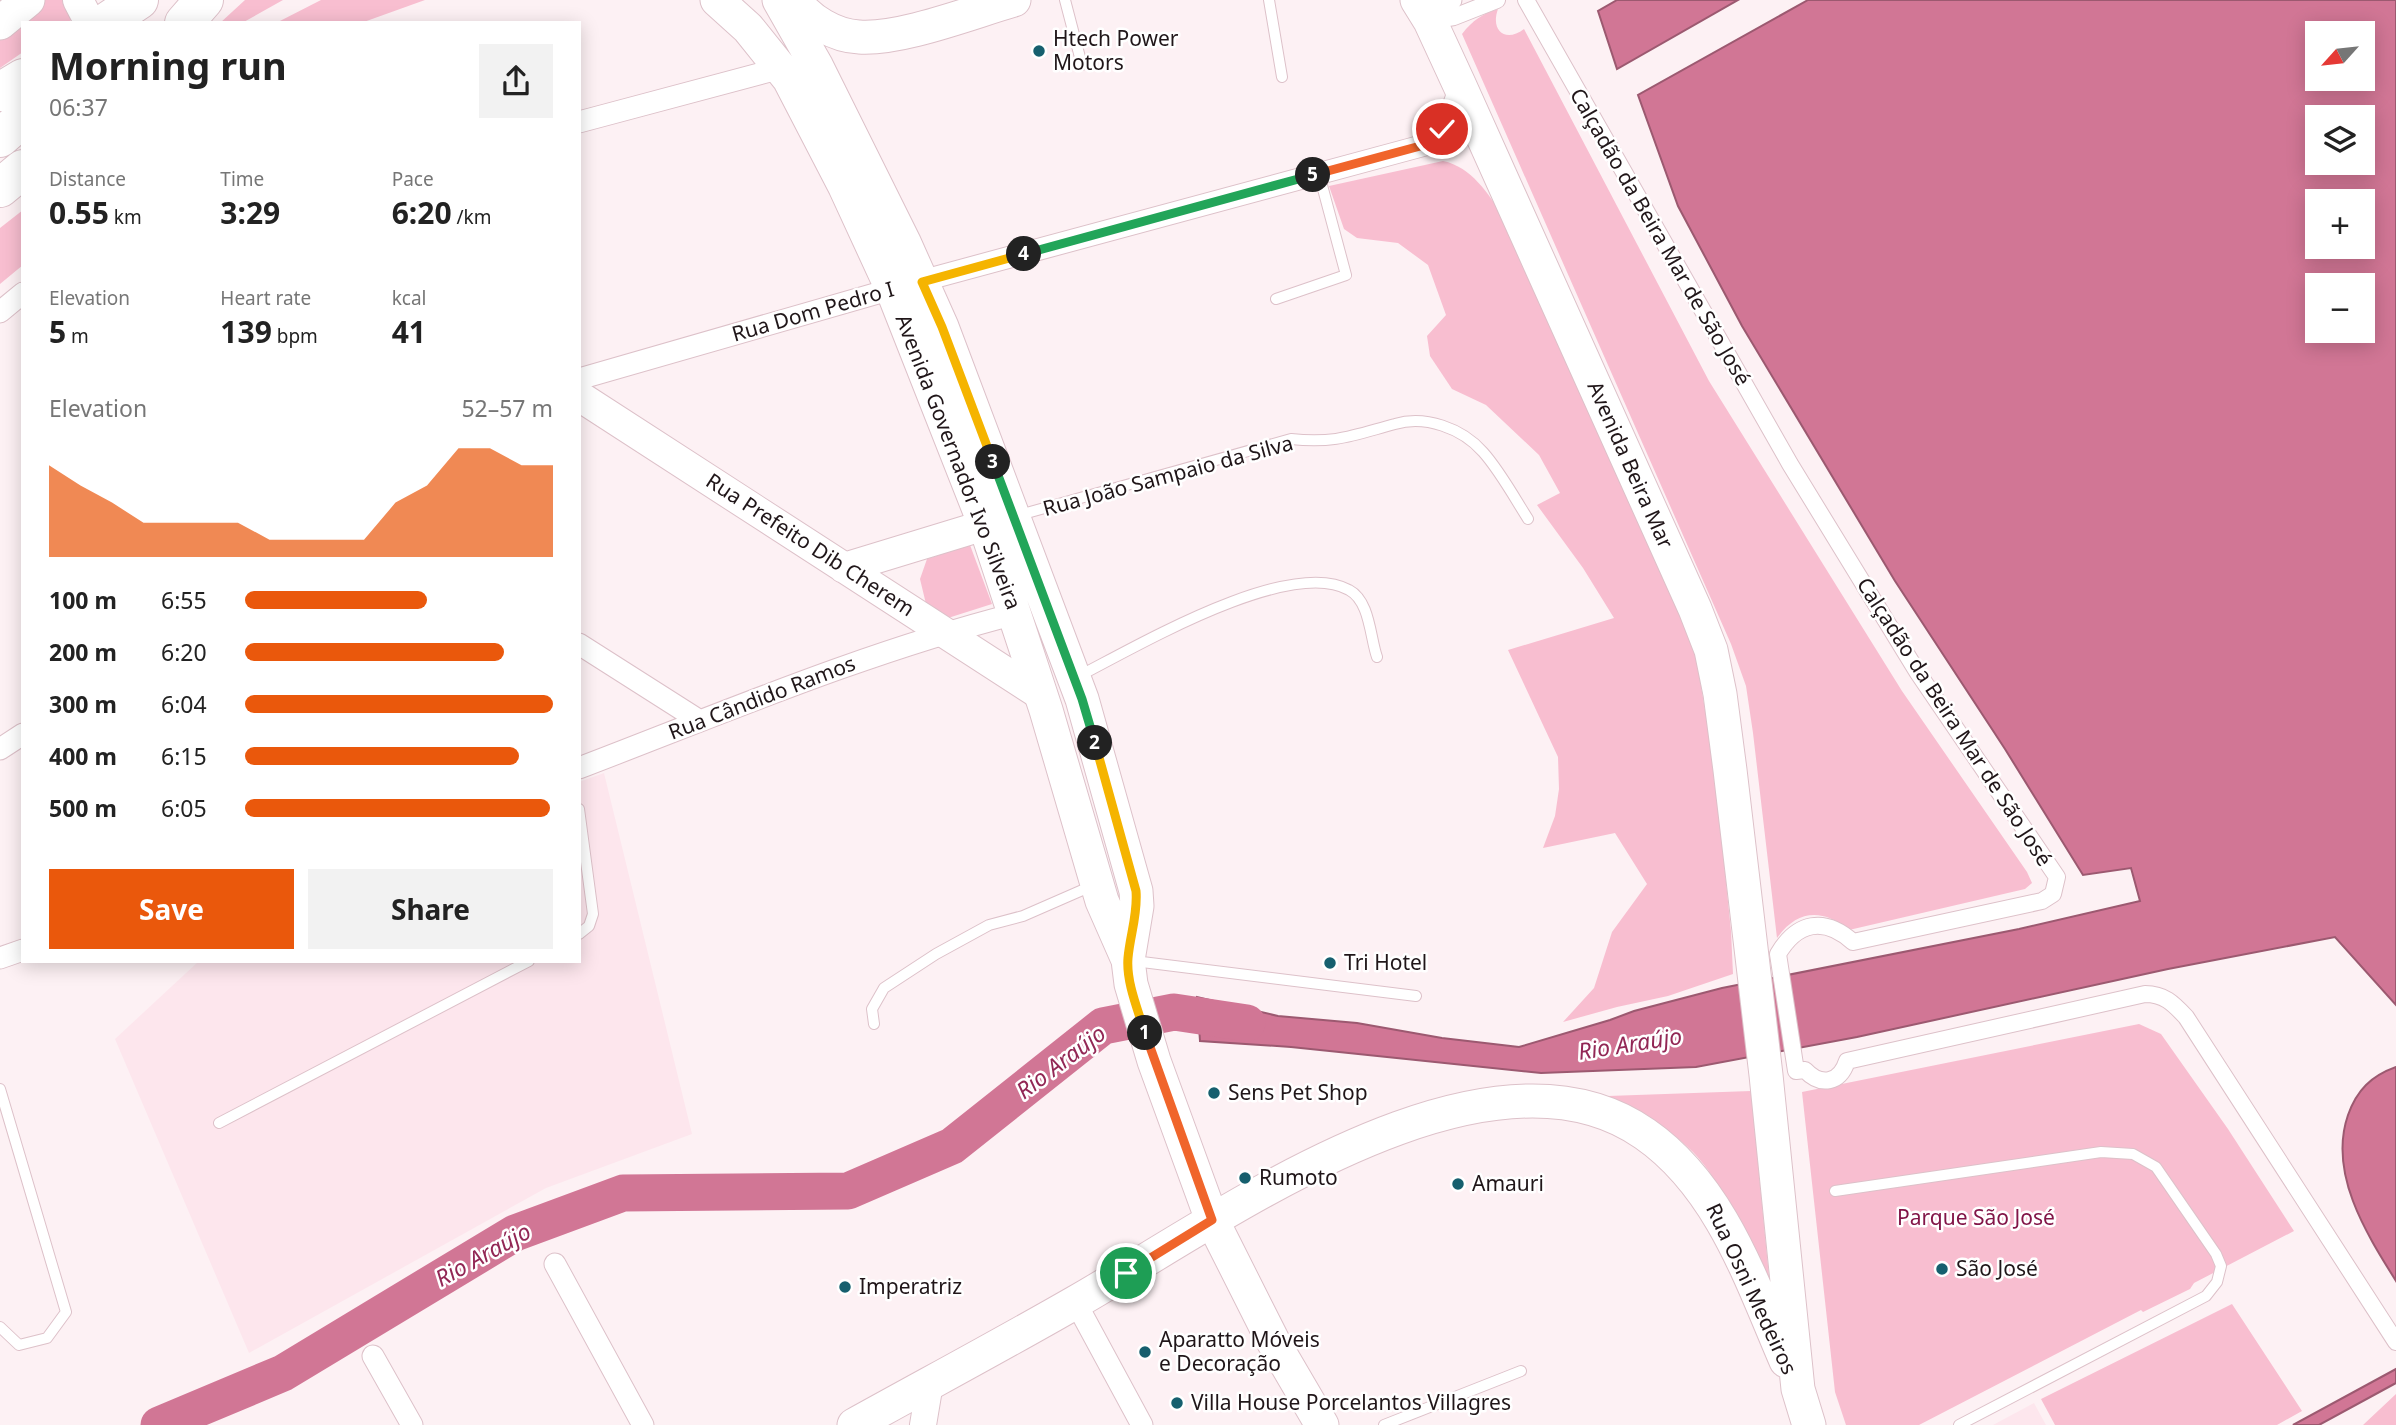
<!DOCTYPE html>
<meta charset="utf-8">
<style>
body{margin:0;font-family:"Noto Sans",sans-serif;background:#f2f2f2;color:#222;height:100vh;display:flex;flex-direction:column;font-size:26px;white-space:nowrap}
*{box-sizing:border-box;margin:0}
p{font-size:23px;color:#767676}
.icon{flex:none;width:38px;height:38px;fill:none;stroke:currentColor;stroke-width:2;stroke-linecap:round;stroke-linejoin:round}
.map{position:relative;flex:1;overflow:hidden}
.drawer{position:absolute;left:21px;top:21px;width:560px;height:942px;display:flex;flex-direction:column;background:#fff;border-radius:0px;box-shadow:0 4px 18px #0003}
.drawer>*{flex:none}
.needle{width:46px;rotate:243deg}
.tools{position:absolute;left:2305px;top:21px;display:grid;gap:14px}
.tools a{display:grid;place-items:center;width:70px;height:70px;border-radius:0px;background:#fff;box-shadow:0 4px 18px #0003;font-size:35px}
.pin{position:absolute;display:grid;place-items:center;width:60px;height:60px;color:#fff;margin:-30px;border:4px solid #fff;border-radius:50%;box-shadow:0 2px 7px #0007}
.km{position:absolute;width:35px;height:35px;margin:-18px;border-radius:50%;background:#222;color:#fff;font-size:19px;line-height:35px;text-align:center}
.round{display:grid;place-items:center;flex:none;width:74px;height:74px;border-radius:0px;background:#f2f2f2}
.head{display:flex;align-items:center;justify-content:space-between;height:119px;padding:0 28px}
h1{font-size:38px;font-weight:700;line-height:52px}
.stats{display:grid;grid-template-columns:repeat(3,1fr);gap:10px;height:119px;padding:7px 28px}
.stats div{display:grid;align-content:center}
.stats b{font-size:30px;font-weight:700}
.stats small{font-size:19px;font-weight:400}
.stats p{font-size:19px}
.chart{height:196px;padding:14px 28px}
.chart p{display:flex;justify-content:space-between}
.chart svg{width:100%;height:126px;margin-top:7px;fill:#ea580c;opacity:.7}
.button{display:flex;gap:14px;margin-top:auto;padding:14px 28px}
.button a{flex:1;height:80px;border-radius:0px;background:#ea580c;color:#fff;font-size:28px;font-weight:700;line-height:80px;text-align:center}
.button a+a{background:#f2f2f2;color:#222}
ul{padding:0 28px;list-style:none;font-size:23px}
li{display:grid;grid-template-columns:112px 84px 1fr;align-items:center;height:52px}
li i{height:18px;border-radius:9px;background:#ea580c}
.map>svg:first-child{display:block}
.built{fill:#fde6ed}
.green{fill:#f8bed0}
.water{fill:#d17695;stroke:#9c5970;stroke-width:2;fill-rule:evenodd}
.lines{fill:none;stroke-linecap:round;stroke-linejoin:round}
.river{stroke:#d17695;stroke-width:37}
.service-casing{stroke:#ddc1c9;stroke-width:12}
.pedestrian-casing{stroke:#ddc1c9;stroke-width:18}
.minor-casing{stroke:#ddc1c9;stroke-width:23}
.tertiary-casing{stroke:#ddc1c9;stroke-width:28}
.secondary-casing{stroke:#ddc1c9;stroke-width:32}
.primary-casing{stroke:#ddc1c9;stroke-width:35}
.motorway-casing{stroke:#ddc1c9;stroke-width:40}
.service{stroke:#fff;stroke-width:10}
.pedestrian{stroke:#fff;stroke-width:16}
.minor{stroke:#fff;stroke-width:21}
.tertiary{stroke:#fff;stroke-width:26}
.secondary{stroke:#fff;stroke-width:30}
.primary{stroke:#fff;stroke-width:33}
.motorway{stroke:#fff;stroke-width:38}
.split-1-casing{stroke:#fff;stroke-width:14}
.split-2-casing{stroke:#fff;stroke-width:14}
.split-3-casing{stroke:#fff;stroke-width:14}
.split-4-casing{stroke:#fff;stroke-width:14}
.split-5-casing{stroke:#fff;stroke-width:14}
.split-6-casing{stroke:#fff;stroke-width:14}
.split-1{stroke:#f0652b;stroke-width:9}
.split-2{stroke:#f5b400;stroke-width:9}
.split-3{stroke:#22a559;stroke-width:9}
.split-4{stroke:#f5b400;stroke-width:9}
.split-5{stroke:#22a559;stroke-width:9}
.split-6{stroke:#f0652b;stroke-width:9}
.poi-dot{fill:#165f6e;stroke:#fff;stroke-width:2.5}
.labels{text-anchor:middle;stroke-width:5;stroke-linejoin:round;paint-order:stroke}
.poi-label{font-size:21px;fill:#201619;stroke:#fff;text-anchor:start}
.street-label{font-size:21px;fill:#201619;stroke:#fff}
.park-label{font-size:21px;fill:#821548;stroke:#fff}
.water-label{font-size:23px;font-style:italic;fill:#922755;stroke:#fff}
</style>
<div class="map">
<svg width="2396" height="1425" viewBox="0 0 2396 1425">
<rect width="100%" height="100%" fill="#fdf1f4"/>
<path class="built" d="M604 773 692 1134 546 1188 249 1353 115 1039 199 961H579V782Z
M2034 1403 2046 1425H1993Z"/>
<path class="green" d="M41 0H65L75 17 67 23H23V52L0 68V31Z
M245 0H283L242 23H220Z
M321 0H425L361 23H276Z
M1498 9C1490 31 1506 43 1524 29L1709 381 1902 691 2027 872 2032 883 2025 889 1849 930C1822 908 1797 910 1777 938L1753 733 1746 686 1731 644 1462 34C1473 20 1482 14 1498 9Z
M1443 161C1472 167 1488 194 1504 217L1672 593 1696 656 1714 763 1731 931 1733 974 1668 996 1617 1007 1563 1022 1594 988 1612 932 1647 884 1615 833 1543 848 1555 816 1559 789 1558 757 1508 650 1614 618 1583 568 1537 505 1560 493 1539 455 1486 405 1452 389 1430 356 1427 336 1446 315 1428 265 1398 243 1357 238 1344 229 1329 186Z
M23 210V265L0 284V228Z
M970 545 992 604 948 618 926 604 920 579 927 559Z
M2139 1024 2161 1034 2228 1129 2294 1231 2194 1283 2190 1289 2143 1312 2141 1310 1919 1425H1846L1835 1392 1802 1092Z
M1751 1091 1770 1286C1750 1247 1733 1206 1708 1170 1685 1137 1644 1113 1608 1096Z
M2232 1304 2302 1411 2277 1425H2055L2041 1399Z
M2396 1394V1425H2363Z"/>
<path class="water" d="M1617 0H1738L1617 69 1598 11Z
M1808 0H2396V1005L2335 937 2168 969 1857 1037 1696 1067 1541 1073 1291 1047 1200 1041 1197 997 1278 1016 1357 1023 1442 1038 1519 1047 1610 1020 1634 1011 1722 988 2019 929 2140 901 2131 868 2083 875 2005 749 1895 581 1742 326 1678 206 1638 95ZM2317 33H2362V79H2317ZM2317 117H2362V163H2317ZM2317 201H2362V247H2317ZM2317 285H2362V331H2317Z
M2396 1067V1281C2366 1233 2328 1173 2348 1115 2357 1090 2371 1076 2396 1067Z
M2396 1369V1383L2319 1425H2293Z"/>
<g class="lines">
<path class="river" d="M159 1425 283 1373 515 1233 623 1193 848 1191 952 1146 1103 1026 1174 1012 1247 1023"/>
<g class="service-casing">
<path id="service" d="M1065 0 1082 65
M1269 0 1282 77
M1276 299 1346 275 1319 174
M1016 516 1291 439C1335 444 1354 435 1395 424 1425 415 1462 428 1483 452 1500 471 1514 497 1528 519
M1077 677C1134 648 1289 556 1349 590 1370 601 1370 637 1377 657
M579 809 593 914 589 926 579 934
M1134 961 1416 996
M874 1024 872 1009 884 988 936 954 989 925 1023 916 1094 885
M0 1089 66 1312 47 1338 19 1345 0 1327
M219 1123 529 961
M1835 1191 2101 1152 2133 1154 2156 1167 2216 1254 2221 1266 2217 1282 2206 1296 1959 1425
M1384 1425 1521 1371"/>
</g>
<g class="pedestrian-casing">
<path id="pedestrian" d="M1526 0 1790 464 1918 673 2057 877 2053 894 2042 901 1853 942C1824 916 1797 922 1778 954L1796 1071 1805 1070C1821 1087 1840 1083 1847 1061L2145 994C2164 994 2173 1003 2186 1017L2396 1342
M1430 21 1454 17 1497 0"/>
</g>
<g class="minor-casing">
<path id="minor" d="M1430 21 1451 0
M579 122 781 68
M0 312 23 293
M579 379 892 289 1425 145C1445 126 1452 113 1460 86
M579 644 700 721
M0 749 23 734
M579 768C723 713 866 652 1015 614
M0 958 23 950
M555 1264 643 1425
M1076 1303 1142 1425
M373 1356 412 1425"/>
</g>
<g class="tertiary-casing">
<path id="tertiary" d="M923 1425 930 1383"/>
</g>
<g class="secondary-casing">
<path id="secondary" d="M78 0 90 23
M579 396 1041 695
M844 568 985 525"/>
</g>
<g class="primary-casing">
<path id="primary" d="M717 0 748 28 789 79 845 187 892 289 985 525 1046 710 1102 901 1128 960
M779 0 817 67 904 242 942 327 1082 699 1136 891 1137 906 1128 960 1131 984 1154 1061 1212 1220 1274 1343 1322 1425
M795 0C808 20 835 36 859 37 901 40 972 12 1014 0
M1417 0 1430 21 1460 86 1695 609 1711 650 1720 694 1730 770 1766 1075 1798 1389 1809 1425
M0 23 28 0
M854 1425C928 1384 1003 1344 1076 1302 1215 1223 1486 1022 1645 1134 1720 1186 1751 1280 1786 1361"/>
</g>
<g class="motorway-casing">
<path id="motorway" d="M105 23 139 0
M184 23 204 0
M0 92 23 78
M0 138 23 118
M0 188 23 169"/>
</g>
<use href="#service" class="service"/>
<use href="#pedestrian" class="pedestrian"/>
<use href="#minor" class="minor"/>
<use href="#tertiary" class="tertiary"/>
<use href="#secondary" class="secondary"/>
<use href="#primary" class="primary"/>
<use href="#motorway" class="motorway"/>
</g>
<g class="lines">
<g class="split-1-casing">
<path id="split-1" d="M1126 1273 1212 1220 1145 1033"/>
</g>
<g class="split-2-casing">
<path id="split-2" d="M1095 743 1136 891C1138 914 1130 935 1128 958 1126 982 1138 1010 1145 1033"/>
</g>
<g class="split-3-casing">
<path id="split-3" d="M993 462 1082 699 1095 743"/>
</g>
<g class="split-4-casing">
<path id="split-4" d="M993 462 942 327 922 282 1024 254"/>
</g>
<g class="split-5-casing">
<path id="split-5" d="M1024 254 1313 175"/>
</g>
<g class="split-6-casing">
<path id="split-6" d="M1313 175 1424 145 1442 129"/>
</g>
<use href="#split-1" class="split-1"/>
<use href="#split-2" class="split-2"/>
<use href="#split-3" class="split-3"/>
<use href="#split-4" class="split-4"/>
<use href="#split-5" class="split-5"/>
<use href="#split-6" class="split-6"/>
</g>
<g class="poi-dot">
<circle cx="1039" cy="51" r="7"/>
<circle cx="1330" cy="963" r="7"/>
<circle cx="1214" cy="1093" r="7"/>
<circle cx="1245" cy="1178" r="7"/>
<circle cx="1458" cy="1184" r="7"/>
<circle cx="1942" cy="1269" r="7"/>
<circle cx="845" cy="1287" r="7"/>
<circle cx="1145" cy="1352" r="7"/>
<circle cx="1177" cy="1403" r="7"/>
</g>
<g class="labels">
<g class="poi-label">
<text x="1053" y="46">Htech Power<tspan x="1053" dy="24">Motors</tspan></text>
<text x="1344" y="970">Tri Hotel</text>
<text x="1228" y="1100">Sens Pet Shop</text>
<text x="1259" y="1185">Rumoto</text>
<text x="1472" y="1191">Amauri</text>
<text x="1956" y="1276">São José</text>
<text x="859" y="1294">Imperatriz</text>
<text x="1159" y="1347">Aparatto Móveis<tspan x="1159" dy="24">e Decoração</tspan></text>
<text x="1191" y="1410">Villa House Porcelantos Villagres</text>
</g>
<g class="street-label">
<text transform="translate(1660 237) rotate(60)" y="7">Calçadão da Beira Mar de São José</text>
<text transform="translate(813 312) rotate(-16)" y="7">Rua Dom Pedro I</text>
<text transform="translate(958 462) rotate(69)" y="7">Avenida Governador Ivo Silveira</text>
<text transform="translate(1630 465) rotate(66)" y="7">Avenida Beira Mar</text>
<text transform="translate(1168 476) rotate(-15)" y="7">Rua João Sampaio da Silva</text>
<text transform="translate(810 545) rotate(33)" y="7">Rua Prefeito Dib Cherem</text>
<text transform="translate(762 698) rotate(-21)" y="7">Rua Cândido Ramos</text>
<text transform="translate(1954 722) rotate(57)" y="7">Calçadão da Beira Mar de São José</text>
<text transform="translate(1751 1289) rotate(65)" y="7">Rua Osni Medeiros</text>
</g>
<g class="park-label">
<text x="1976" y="1225">Parque São José</text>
</g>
<g class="water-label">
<text transform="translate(1630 1044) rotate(-9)" y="8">Rio Araújo</text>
<text transform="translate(1061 1062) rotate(-37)" y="8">Rio Araújo</text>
<text transform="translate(483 1255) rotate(-29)" y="8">Rio Araújo</text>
</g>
</g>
</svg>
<div class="tools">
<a><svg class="needle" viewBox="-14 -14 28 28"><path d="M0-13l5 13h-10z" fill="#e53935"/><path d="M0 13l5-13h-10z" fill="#767676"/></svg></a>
<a><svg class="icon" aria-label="layers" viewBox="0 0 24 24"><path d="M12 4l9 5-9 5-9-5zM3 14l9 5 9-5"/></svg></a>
<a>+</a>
<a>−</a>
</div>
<div class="pin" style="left:1126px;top:1273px;background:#1e9e55"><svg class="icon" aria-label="arrive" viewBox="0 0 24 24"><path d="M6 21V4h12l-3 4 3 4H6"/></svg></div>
<div class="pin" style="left:1442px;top:129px;background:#d93025"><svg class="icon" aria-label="check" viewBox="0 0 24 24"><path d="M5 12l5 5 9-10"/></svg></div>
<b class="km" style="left:1145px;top:1033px">1</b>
<b class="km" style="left:1095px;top:743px">2</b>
<b class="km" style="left:993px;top:462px">3</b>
<b class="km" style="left:1024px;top:254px">4</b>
<b class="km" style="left:1313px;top:175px">5</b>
<section class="drawer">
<div class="head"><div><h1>Morning run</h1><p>06:37</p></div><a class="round"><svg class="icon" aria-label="share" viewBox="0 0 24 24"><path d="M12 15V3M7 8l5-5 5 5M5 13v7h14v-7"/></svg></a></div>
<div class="stats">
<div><p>Distance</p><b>0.55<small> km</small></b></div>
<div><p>Time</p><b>3:29</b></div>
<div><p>Pace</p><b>6:20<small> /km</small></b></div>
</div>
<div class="stats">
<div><p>Elevation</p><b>5<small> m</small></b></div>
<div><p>Heart rate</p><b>139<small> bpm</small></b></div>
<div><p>kcal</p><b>41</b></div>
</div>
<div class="chart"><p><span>Elevation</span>52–57 m</p>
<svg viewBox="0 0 160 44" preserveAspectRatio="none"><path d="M0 44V12L10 19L20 25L30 32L40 32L50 32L60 32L70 38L80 38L90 38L100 38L110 25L120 19L130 6L140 6L150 12L160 12V44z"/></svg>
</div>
<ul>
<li><b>100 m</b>6:55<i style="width:59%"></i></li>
<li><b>200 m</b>6:20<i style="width:84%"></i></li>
<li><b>300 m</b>6:04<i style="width:100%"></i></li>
<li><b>400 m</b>6:15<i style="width:89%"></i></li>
<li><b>500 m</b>6:05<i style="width:99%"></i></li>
</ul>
<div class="button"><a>Save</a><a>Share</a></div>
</section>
</div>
